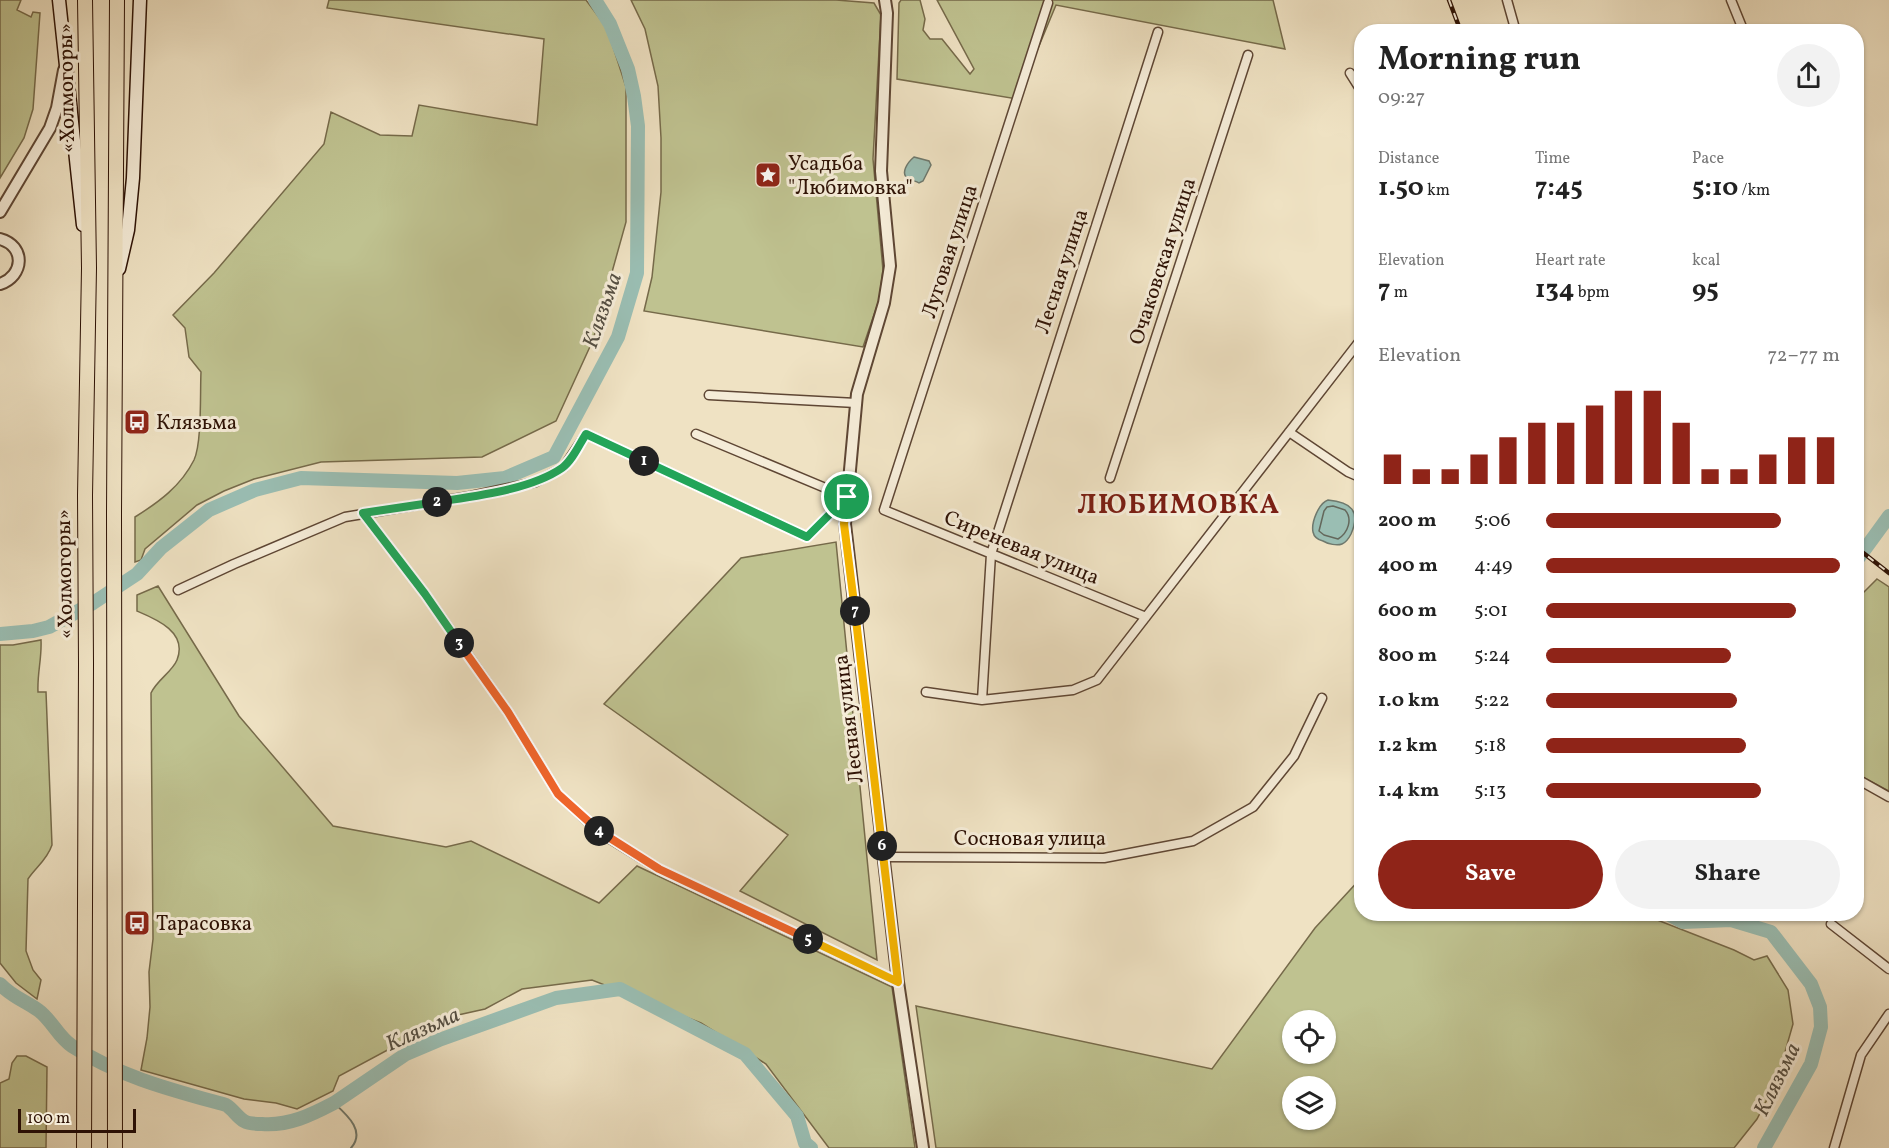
<!DOCTYPE html>
<meta charset="utf-8">
<style>
body{margin:0;font-family:Vollkorn,serif;background:#f2f2f2;color:#222;height:100vh;display:flex;flex-direction:column;font-size:22px;white-space:nowrap}
*{box-sizing:border-box;margin:0}
p{font-size:20px;color:#767676}
.icon{flex:none;width:33px;height:33px;fill:none;stroke:currentColor;stroke-width:2;stroke-linecap:round;stroke-linejoin:round}
.map{position:relative;flex:1;overflow:hidden}
.drawer{position:absolute;left:1354px;top:24px;width:510px;height:897px;display:flex;flex-direction:column;background:#fff;border-radius:24px;box-shadow:0 2px 4px #0004}
.drawer>*{flex:none}
.tools{position:absolute;left:1282px;top:1010px;display:grid;gap:12px}
.tools a{display:grid;place-items:center;width:54px;height:54px;border-radius:50%;background:#fff;box-shadow:0 2px 4px #0004;font-size:30px}
.scale{position:absolute;left:18px;bottom:15px;width:118px;box-sizing:border-box;padding-left:6px;border:3px solid #2e1205;border-top:0;font-size:16px;line-height:21px;white-space:nowrap;color:#2e1205;-webkit-text-stroke:4px #f5ecd8;paint-order:stroke}
.pin{position:absolute;display:grid;place-items:center;width:51px;height:51px;color:#fff;margin:-26px;border:3px solid #fff;border-radius:50%;box-shadow:0 2px 6px #0007}
.km{position:absolute;width:30px;height:30px;margin:-15px;border-radius:50%;background:#222;color:#fff;font-size:16px;line-height:30px;text-align:center}
.round{display:grid;place-items:center;flex:none;width:63px;height:63px;border-radius:32px;background:#f2f2f2}
.head{display:flex;align-items:center;justify-content:space-between;height:102px;padding:0 24px}
h1{font-size:33px;font-weight:700;line-height:45px}
.figures{display:grid;grid-template-columns:repeat(3,1fr);gap:9px;height:102px;padding:6px 24px}
.figures div{display:grid;align-content:center}
.figures b{font-size:26px;font-weight:700}
.figures small{font-size:16px;font-weight:400}
.figures p{font-size:16px}
.chart{height:168px;padding:12px 24px}
.chart p{display:flex;justify-content:space-between}
.chart svg{width:100%;height:108px;margin-top:6px;stroke:#8f2418;stroke-width:6}
.primary-button{display:flex;gap:12px;margin-top:auto;padding:12px 24px}
.primary-button a{flex:1;height:69px;border-radius:36px;background:#8f2418;color:#fff;font-size:24px;font-weight:700;line-height:69px;text-align:center}
.primary-button a+a{background:#f2f2f2;color:#222}
ul{padding:0 24px;list-style:none;font-size:20px}
li{display:grid;grid-template-columns:96px 72px 1fr;align-items:center;height:45px}
li i{height:15px;border-radius:8px;background:#8f2418}
.map>svg:first-child{display:block}
.green{fill:#bfc290;stroke:#766a4a;stroke-width:1.5;fill-rule:evenodd}
.water{fill:#9abeb3;stroke:#6f796d;stroke-width:1.5}
.lines{fill:none;stroke-linecap:round;stroke-linejoin:round}
.shore{stroke:#64685c;stroke-width:1.5}
.stream{stroke:#6f796d;stroke-width:2}
.river{stroke:#9abeb3;stroke-width:14}
.minor-casing{stroke:#5e4634;stroke-width:11}
.tertiary-casing{stroke:#5e4634;stroke-width:14}
.secondary-casing{stroke:#2e1205;stroke-width:15}
.trunk-casing{stroke:#2e1205;stroke-width:16}
.minor{stroke:#f5ecd8;stroke-width:8}
.tertiary{stroke:#f5ecd8;stroke-width:10}
.secondary{stroke:#f5ecd8;stroke-width:12}
.trunk{stroke:#efe2c3;stroke-width:14}
.rail-casing{stroke:#2e1205;stroke-width:4.5}
.rail{stroke:#f5ecd8;stroke-width:2;stroke-dasharray:7;stroke-linecap:butt}
.split-1-casing{stroke:#fff;stroke-width:12}
.split-2-casing{stroke:#fff;stroke-width:12}
.split-3-casing{stroke:#fff;stroke-width:12}
.split-4-casing{stroke:#fff;stroke-width:12}
.split-5-casing{stroke:#fff;stroke-width:12}
.split-6-casing{stroke:#fff;stroke-width:12}
.split-7-casing{stroke:#fff;stroke-width:12}
.split-8-casing{stroke:#fff;stroke-width:12}
.split-1{stroke:#22a559;stroke-width:8}
.split-2{stroke:#22a559;stroke-width:8}
.split-3{stroke:#22a559;stroke-width:8}
.split-4{stroke:#f0652b;stroke-width:8}
.split-5{stroke:#f0652b;stroke-width:8}
.split-6{stroke:#f5b400;stroke-width:8}
.split-7{stroke:#f5b400;stroke-width:8}
.split-8{stroke:#f5b400;stroke-width:8}
.labels{text-anchor:middle;stroke-width:6;stroke-linejoin:round;paint-order:stroke}
.street-label{font-size:21px;fill:#2e1205;stroke:#f5ecd8}
.poi-label{font-size:21px;fill:#2e1205;stroke:#f5ecd8;text-anchor:start}
.water-label{font-size:22px;font-style:italic;fill:#544e42;stroke:#f5ecd8}
.district-label{font-size:27px;font-weight:bold;letter-spacing:1.5px;fill:#7a1f14;stroke:#f5ecd8}
</style>
<div class="map">
<svg width="1889" height="1148" viewBox="0 0 1889 1148">
<rect width="100%" height="100%" fill="#efe2c3"/>
<filter id="stains"><feTurbulence type="fractalNoise" baseFrequency=".00333" numOctaves="4"/><feColorMatrix values="0 0 0 0 .2 0 0 0 0 .09 0 0 0 0 .02 0 0 0 .5 -.17"/></filter>
<radialGradient id="worn" r=".72"><stop offset=".6" stop-color="#630" stop-opacity="0"/><stop offset="1" stop-color="#630" stop-opacity=".3"/></radialGradient>
<path class="green" d="M0 0H21L17 10 31 17 33 12 40 13 33 109 24 138 0 178Z
M329 0H586L607 28 626 87V222L593 340 556 421 482 457 321 462 254 479 224 491 197 505 145 549 141 560 135 562V517C159 502 181 486 194 460 202 443 200 393 201 372L189 357 185 328 173 315 214 273 324 144 331 112 380 135 412 136 419 105 537 125 544 39 327 8Z
M631 0H836L874 3 881 15 873 159 883 270 879 300 863 347 644 311 652 277 661 192V138L658 86 645 29Z
M901 0H920L925 19 923 30 930 39H942L970 74 974 69 937 0H1273L1285 49 1056 5 1017 99 897 79 899 3Z
M836 542 877 960 740 891 788 835 604 704 741 558Z
M1877 579 1889 587V791L1857 774V599Z
M158 586 239 716 333 826 446 847 471 841 599 903 637 866 892 987 915 1148H829L766 1064 701 1023 592 980 522 989 485 1009 449 1017 339 1076 333 1091 297 1109 276 1103 244 1099 141 1070 147 1038 150 1007 149 972 153 939 151 693C157 680 172 672 177 660 188 632 156 619 137 611V595Z
M41 640C42 658 37 674 38 692H46L52 845C47 860 36 867 28 879L26 951 33 970 41 980 37 999 16 983 0 963V645H13Z
M1362 877V914H1642L1734 950 1754 960 1767 956 1788 990 1793 1024 1777 1080 1757 1119 1734 1148H936L916 1006 1212 1069 1315 928ZM1293 1020H1326V1053H1293ZM1293 1086H1326V1119H1293Z
M17 1056H26L47 1067 46 1148H0V1083L9 1079 12 1063Z"/>
<path class="water" d="M914 157 929 161 931 165 923 181 919 183C916 181 913 181 909 179 899 174 908 162 914 157Z
M1328 500C1351 502 1361 511 1351 534 1349 538 1347 542 1342 544 1337 546 1328 544 1323 541 1319 540 1314 537 1313 532 1311 522 1319 503 1328 500Z"/>
<g class="lines">
<path class="shore" d="M1333 506 1345 510C1353 519 1348 533 1338 539L1324 535 1319 531 1324 511 1327 507Z"/>
<path class="stream" d="M334 1103C347 1115 366 1131 351 1148"/>
<path class="river" d="M1857 560 1889 516
M0 634 33 631 49 627 93 603 137 574 161 548 209 510 255 490 301 478 457 483 505 478 554 457 618 337 637 273 638 126 634 96 628 69 610 24 595 0
M1668 914 1683 922 1731 920 1771 932 1811 984 1820 1007 1821 1027 1811 1064 1764 1148
M0 984C11 996 25 1001 38 1010 52 1020 58 1037 72 1046 120 1077 172 1090 226 1105 233 1109 237 1117 244 1121 249 1124 256 1124 262 1124 289 1126 311 1115 334 1103L406 1054 439 1040 556 998 620 989 745 1054 797 1116 805 1143 811 1148"/>
<g class="minor-casing">
<path id="minor" d="M1507 0 1516 32
M1731 0 1744 32
M1048 3 884 510 1146 617
M1350 73 1362 92
M709 395 856 403
M1289 432 1348 472 1362 478
M1110 478 1248 55
M363 513 425 594 508 712 558 794 599 832 659 869 898 982
M178 590 234 564 345 517 471 496 536 482 564 467 586 434 807 537 847 497 696 434
M926 692 982 700 1073 690 1097 680 1362 338
M982 700 991 554 1158 32
M1857 779 1889 797
M884 857 1104 858 1193 841 1253 807 1294 756 1322 698
M1831 924 1889 969
M1834 1148 1861 1055 1889 1014"/>
</g>
<g class="tertiary-casing">
<path id="tertiary" d="M885 0 887 13 881 171 890 266 884 303 857 394 845 524 898 982 923 1148
M0 212 50 128 57 108 64 70
M0 239C26 246 24 276 0 284"/>
</g>
<g class="secondary-casing">
<path id="secondary" d="M59 0 83 225
M119 269 128 230 133 178 140 0"/>
</g>
<g class="trunk-casing">
<path id="trunk" d="M84 1148 86 664 85 495 89 268 85 0
M115 1148 114 513 117 0"/>
</g>
<use href="#minor" class="minor"/>
<use href="#tertiary" class="tertiary"/>
<use href="#secondary" class="secondary"/>
<use href="#trunk" class="trunk"/>
<g class="rail-casing">
<path id="rail" d="M1449 0 1461 32
M1857 548 1889 573"/>
</g>
<use href="#rail" class="rail"/>
</g>
<g class="lines">
<g class="split-1-casing">
<path id="split-1" d="M644 461 807 537 847 497"/>
</g>
<g class="split-2-casing">
<path id="split-2" d="M437 502C475 496 530 490 562 468 572 461 579 445 586 434L644 461"/>
</g>
<g class="split-3-casing">
<path id="split-3" d="M437 502 363 513 425 594 459 643"/>
</g>
<g class="split-4-casing">
<path id="split-4" d="M459 643 508 712 558 794 599 831"/>
</g>
<g class="split-5-casing">
<path id="split-5" d="M599 831 659 869 808 939"/>
</g>
<g class="split-6-casing">
<path id="split-6" d="M808 939 898 982 882 846"/>
</g>
<g class="split-7-casing">
<path id="split-7" d="M855 611 882 846"/>
</g>
<g class="split-8-casing">
<path id="split-8" d="M847 497 844 524 855 611"/>
</g>
<use href="#split-1" class="split-1"/>
<use href="#split-2" class="split-2"/>
<use href="#split-3" class="split-3"/>
<use href="#split-4" class="split-4"/>
<use href="#split-5" class="split-5"/>
<use href="#split-6" class="split-6"/>
<use href="#split-7" class="split-7"/>
<use href="#split-8" class="split-8"/>
</g>
<defs>
<g id="sight-square" transform="scale(1.35)"><rect x="-9" y="-9" width="18" height="18" rx="4" fill="#8f2418" stroke="#f5ecd8"/><path d="M0-6L1.8-2.2L6-1.7L2.9 1.2L3.7 5.4L0 3.3L-3.7 5.4L-2.9 1.2L-6-1.7L-1.8-2.2Z" fill="#fff"/></g>
<g id="bus-square" transform="scale(1.35)"><rect x="-9" y="-9" width="18" height="18" rx="4" fill="#8f2418" stroke="#f5ecd8"/><path d="M-5-6H5V4H4V6H2V4H-2V6H-4V4H-5ZM-3.5-4V0h7V-4ZM-3.5 1.2v1.5H-2V1.2ZM2 1.2v1.5H3.5V1.2Z" fill="#fff"/></g>
</defs>
<g fill-rule="evenodd">
<use href="#sight-square" x="768" y="175"/>
<use href="#bus-square" x="137" y="422"/>
<use href="#bus-square" x="137" y="923"/>
</g>
<g class="labels">
<g class="street-label">
<text transform="translate(66 88) rotate(-91)" y="7">«Холмогоры»</text>
<text transform="translate(949 251) rotate(-72)" y="7">Луговая улица</text>
<text transform="translate(1162 261) rotate(-72)" y="7">Очаковская улица</text>
<text transform="translate(1061 271) rotate(-72)" y="7">Лесная улица</text>
<text transform="translate(1022 547) rotate(22)" y="7">Сиреневая улица</text>
<text transform="translate(64 574) rotate(-91)" y="7">«Холмогоры»</text>
<text transform="translate(848 719) rotate(-97)" y="7">Лесная улица</text>
<text x="1030" y="845">Сосновая улица</text>
</g>
<g class="poi-label">
<text x="788" y="170">Усадьба<tspan x="788" dy="24">"Любимовка"</tspan></text>
<text x="156" y="429">Клязьма</text>
<text x="156" y="930">Тарасовка</text>
</g>
<g class="water-label">
<text transform="translate(601 310) rotate(-71)" y="8">Клязьма</text>
<text transform="translate(422 1028) rotate(-24)" y="8">Клязьма</text>
<text transform="translate(1776 1079) rotate(-64)" y="8">Клязьма</text>
</g>
<g class="district-label">
<text x="1179" y="513">ЛЮБИМОВКА</text>
</g>
</g>
<rect width="100%" height="100%" filter="url(#stains)"/>
<rect width="100%" height="100%" fill="url(#worn)"/>
</svg>
<div class="tools">
<a><svg class="icon" aria-label="locate" viewBox="0 0 24 24"><circle cx="12" cy="12" r="6"/><path d="M12 2v4M12 18v4M2 12h4M18 12h4"/></svg></a>
<a><svg class="icon" aria-label="layers" viewBox="0 0 24 24"><path d="M12 4l9 5-9 5-9-5zM3 14l9 5 9-5"/></svg></a>
</div>
<div class="scale">100 m</div>
<div class="pin" style="left:847px;top:497px;background:#1e9e55"><svg class="icon" aria-label="arrive" viewBox="0 0 24 24"><path d="M6 21V4h12l-3 4 3 4H6"/></svg></div>
<b class="km" style="left:644px;top:461px">1</b>
<b class="km" style="left:437px;top:502px">2</b>
<b class="km" style="left:459px;top:643px">3</b>
<b class="km" style="left:599px;top:831px">4</b>
<b class="km" style="left:808px;top:939px">5</b>
<b class="km" style="left:882px;top:846px">6</b>
<b class="km" style="left:855px;top:611px">7</b>
<section class="drawer">
<div class="head"><div><h1>Morning run</h1><p>09:27</p></div><a class="round"><svg class="icon" aria-label="share" viewBox="0 0 24 24"><path d="M12 15V3M7 8l5-5 5 5M5 13v7h14v-7"/></svg></a></div>
<div class="figures">
<div><p>Distance</p><b>1.50<small> km</small></b></div>
<div><p>Time</p><b>7:45</b></div>
<div><p>Pace</p><b>5:10<small> /km</small></b></div>
</div>
<div class="figures">
<div><p>Elevation</p><b>7<small> m</small></b></div>
<div><p>Heart rate</p><b>134<small> bpm</small></b></div>
<div><p>kcal</p><b>95</b></div>
</div>
<div class="chart"><p><span>Elevation</span>72–77 m</p>
<svg viewBox="0 0 160 44" preserveAspectRatio="none"><path d="M5 44V32M15 44V38M25 44V38M35 44V32M45 44V25M55 44V19M65 44V19M75 44V12M85 44V6M95 44V6M105 44V19M115 44V38M125 44V38M135 44V32M145 44V25M155 44V25"/></svg>
</div>
<ul>
<li><b>200 m</b>5:06<i style="width:80%"></i></li>
<li><b>400 m</b>4:49<i style="width:100%"></i></li>
<li><b>600 m</b>5:01<i style="width:85%"></i></li>
<li><b>800 m</b>5:24<i style="width:63%"></i></li>
<li><b>1.0 km</b>5:22<i style="width:65%"></i></li>
<li><b>1.2 km</b>5:18<i style="width:68%"></i></li>
<li><b>1.4 km</b>5:13<i style="width:73%"></i></li>
</ul>
<div class="primary-button"><a>Save</a><a>Share</a></div>
</section>
</div>
